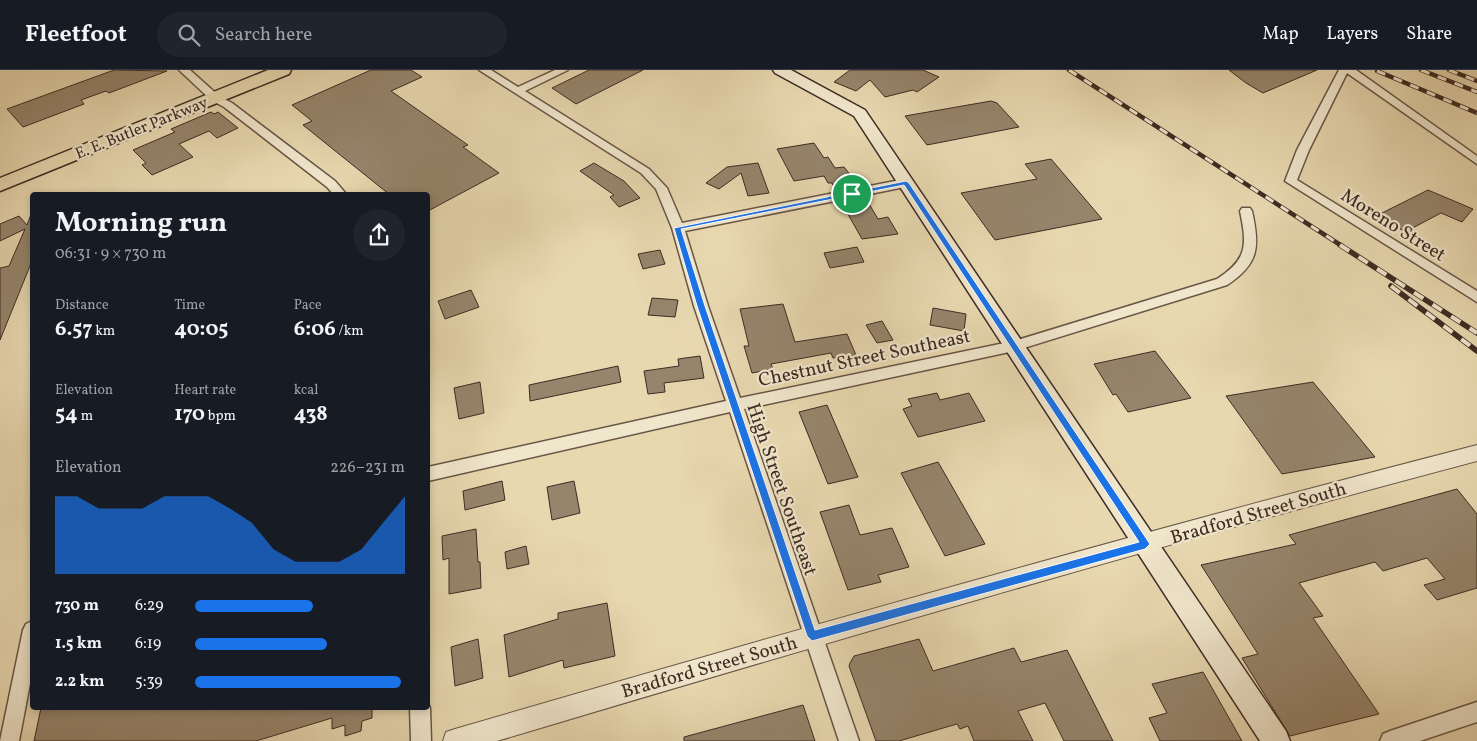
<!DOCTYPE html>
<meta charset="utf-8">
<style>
body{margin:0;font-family:Vollkorn,serif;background:#20242c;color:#f1f3f6;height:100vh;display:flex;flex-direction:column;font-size:19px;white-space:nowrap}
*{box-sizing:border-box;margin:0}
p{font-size:16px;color:#9ea1a6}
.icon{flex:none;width:28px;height:28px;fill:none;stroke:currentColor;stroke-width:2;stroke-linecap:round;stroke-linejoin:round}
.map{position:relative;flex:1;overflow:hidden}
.panel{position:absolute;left:30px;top:122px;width:400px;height:518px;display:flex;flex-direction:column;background:#171b24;border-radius:5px;box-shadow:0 2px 8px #0003}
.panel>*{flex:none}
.pin{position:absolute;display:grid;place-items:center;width:42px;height:42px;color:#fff;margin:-21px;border:2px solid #fff;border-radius:50%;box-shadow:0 1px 5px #0007}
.round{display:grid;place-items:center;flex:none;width:52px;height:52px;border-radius:26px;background:#20242c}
.head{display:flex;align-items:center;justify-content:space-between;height:85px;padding:0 25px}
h1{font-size:28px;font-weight:700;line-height:38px}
.stats{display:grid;grid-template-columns:repeat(3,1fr);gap:8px;height:85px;padding:5px 25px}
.stats div{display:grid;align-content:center}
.stats b{font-size:21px;font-weight:700}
.stats small{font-size:14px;font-weight:400}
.stats p{font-size:14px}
.chart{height:140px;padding:10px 25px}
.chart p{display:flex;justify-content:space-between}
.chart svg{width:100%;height:90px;margin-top:5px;fill:#1a73e8;opacity:.7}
ul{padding:0 25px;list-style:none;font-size:16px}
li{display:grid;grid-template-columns:80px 60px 1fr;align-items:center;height:38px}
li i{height:12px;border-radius:6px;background:#1a73e8}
header{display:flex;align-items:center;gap:30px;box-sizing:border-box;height:70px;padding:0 25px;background:#171b24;border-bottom:1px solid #363941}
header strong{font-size:24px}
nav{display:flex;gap:28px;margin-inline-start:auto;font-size:18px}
.search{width:350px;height:45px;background:#20242c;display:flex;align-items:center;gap:12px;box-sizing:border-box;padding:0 18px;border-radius:28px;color:#9ea1a6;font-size:19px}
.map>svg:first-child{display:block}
.building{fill:#96856c;stroke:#3d2b23}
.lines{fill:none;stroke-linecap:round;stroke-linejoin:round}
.minor-casing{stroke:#685646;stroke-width:3}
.tertiary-casing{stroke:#685646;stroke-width:2}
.secondary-casing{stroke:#3d2b23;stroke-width:3}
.trunk-casing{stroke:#3d2b23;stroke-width:3}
.minor{fill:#f0e6cc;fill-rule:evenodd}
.tertiary{fill:#f0e6cc;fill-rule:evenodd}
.secondary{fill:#f0e6cc;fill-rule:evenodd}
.trunk{fill:#e8d8b0;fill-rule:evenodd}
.rail-far1-casing{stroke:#3d2b23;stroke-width:4.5}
.rail-casing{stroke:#3d2b23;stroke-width:5.5}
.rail-far1{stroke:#f0e6cc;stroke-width:3;stroke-dasharray:9;stroke-linecap:butt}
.rail{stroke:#f0e6cc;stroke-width:4;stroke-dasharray:11;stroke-linecap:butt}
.route{fill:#1a73e8;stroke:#fff;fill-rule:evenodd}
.labels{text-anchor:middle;stroke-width:4.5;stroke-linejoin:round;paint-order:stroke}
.far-street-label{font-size:16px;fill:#3d2b23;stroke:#f0e6cc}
.street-label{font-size:19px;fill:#3d2b23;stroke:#f0e6cc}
</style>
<header>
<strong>Fleetfoot</strong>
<div class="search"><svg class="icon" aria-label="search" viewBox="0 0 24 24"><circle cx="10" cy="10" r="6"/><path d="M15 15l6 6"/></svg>Search here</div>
<nav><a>Map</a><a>Layers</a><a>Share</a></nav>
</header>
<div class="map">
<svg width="1477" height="671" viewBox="0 0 1477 671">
<rect width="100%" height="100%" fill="#e8d8b0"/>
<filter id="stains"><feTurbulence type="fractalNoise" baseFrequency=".004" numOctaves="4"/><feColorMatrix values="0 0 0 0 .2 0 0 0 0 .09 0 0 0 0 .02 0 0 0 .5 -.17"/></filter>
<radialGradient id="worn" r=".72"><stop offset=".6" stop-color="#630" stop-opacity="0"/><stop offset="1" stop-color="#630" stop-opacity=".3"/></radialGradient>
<path class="building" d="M114 0 167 1 109 23 106 21 81 30 84 34 23 57 7 39Z
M371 0H411L422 7 391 21 468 75 463 77 499 103 428 141V125H390L303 55 312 51 292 35Z
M589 0H643L576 34 552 18Z
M850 0H923L939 7 917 22 913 20 885 27 870 10 856 21 834 12Z
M1229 0H1317L1263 23 1246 13Z
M991 31 997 33 1019 57 927 75 905 46Z
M211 42 214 44 218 42 238 58 217 68 209 61 179 74 193 87 152 105 142 95 146 93 133 80 175 62 171 59Z
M814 73 824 88 828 87 835 98 844 97 859 116 836 121 832 113H828L824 106 794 111 777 79Z
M1051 89 1102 149 995 170 961 123 1037 109 1025 94Z
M594 93 624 111 640 128 619 137 610 127 614 125 580 101Z
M758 93 769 123 748 126 741 103 719 119 706 113 727 97Z
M1428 120 1473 139 1462 152 1441 143 1405 162 1378 145Z
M865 127 878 149 888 147 898 164 862 169 841 132Z
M32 142V191L0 270V198L9 196 25 159 0 171V154L19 146 27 155Z
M857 177 864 192 830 198 824 183Z
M660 180 665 194 643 199 638 184Z
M471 220 479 237 445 249 438 231Z
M652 228 678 230 675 247 648 245Z
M783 234 795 272 847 264 856 285 833 288 831 283 771 294 773 299 752 303 744 276H749L740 239Z
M933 238 966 244 964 261 930 255Z
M882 251 893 270 877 273 866 255Z
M1155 281 1191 328 1128 342 1116 324 1113 325 1094 294Z
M700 286 704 308 664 313 665 322 648 324 644 301 679 296 678 289Z
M618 296 621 312 530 331 529 315Z
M480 312 484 343 459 349 454 318Z
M1313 312 1375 387 1282 404 1226 326Z
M937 323 940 330 969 323 985 351 918 367 903 339 912 336 908 329Z
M827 335 858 407 828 414 799 342Z
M938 392 985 474 945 486 901 403Z
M502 411 505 430 465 440 463 421Z
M574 411 580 443 552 450 547 417Z
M1457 419 1477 444V518L1437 530 1424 515 1445 509 1427 488 1383 501 1375 492 1299 513 1323 546 1313 548 1379 644 1290 666 1242 588 1258 584 1201 495 1296 474 1289 465Z
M849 435 860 465 892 458 909 497 878 505 881 512 848 520 820 442Z
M476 459 478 492H480L481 518 449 524V488L443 490 442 466Z
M526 476 529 494 507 499 505 482Z
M607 533 615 586 564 598 563 590 509 607 504 565 558 549V543Z
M478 569 483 608 455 616 451 577Z
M919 569 933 601 1014 578 1021 592 1067 580 1113 671H1064L1045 633 1018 641 1033 671H974L968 656 960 659 957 654 899 671H876L849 596 850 593 854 586Z
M1203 602 1242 671H1160L1149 648 1167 643 1152 614Z
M803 635 815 671H684V667Z
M41 638H372V648L362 651 361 661 345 666V655L332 659V648L256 671H34Z"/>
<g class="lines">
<g class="minor-casing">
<path id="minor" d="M179 0H190L219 26 232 33 335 111 347 125H334L327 117 224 37 211 30Z
M479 0H491L518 17 555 0H568L525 21 649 99 667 118 682 153 905 109 909 110 911 113 909 116 905 117 685 161 708 236 740 328 1014 271 1217 209C1248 189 1247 175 1240 141L1242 138H1250L1252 141C1260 177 1259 194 1227 215L1014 281 744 339 859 671H839L730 342 428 411V397L726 331 694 236 672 158 656 119 641 103Z
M1339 0H1356L1477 86V94L1347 3 1309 80 1297 110 1477 221V232L1285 111 1297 80Z
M32 551V603L19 671H0L23 560 26 554Z
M1477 632V652L1420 671H1380L1383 664 1390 661Z
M428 633 430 638 431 671H411L410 638H428Z"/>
</g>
<g class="tertiary-casing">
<path id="tertiary" d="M1477 375V391C1149 478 822 574 497 671H443L446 662 455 659C795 560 1135 463 1477 375Z"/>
</g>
<g class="secondary-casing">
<path id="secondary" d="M773 0H791L865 40 1286 661 1290 671H1260L854 46 775 3Z"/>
</g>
<g class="trunk-casing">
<path id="trunk" d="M268 0H291L289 4 0 121V108Z"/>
</g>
<use href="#minor" class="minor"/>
<use href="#tertiary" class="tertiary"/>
<use href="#secondary" class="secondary"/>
<use href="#trunk" class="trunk"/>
<g class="rail-far1-casing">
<path id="rail-far1" d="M1069 0 1342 176
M1421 0 1477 22
M1449 0 1477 11
M1377 1 1477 43"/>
</g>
<g class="rail-casing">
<path id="rail" d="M1340 175 1477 263
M1391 216 1477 281"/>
</g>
<use href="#rail-far1" class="rail-far1"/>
<use href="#rail" class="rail"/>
</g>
<path class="route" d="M906 111 909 113 1150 474 1145 479 812 571 807 566 697 236 674 158ZM904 115 1139 472 815 560 705 236 681 159Z"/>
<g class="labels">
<g class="far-street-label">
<text transform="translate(141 57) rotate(-22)" y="6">E. E. Butler Parkway</text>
</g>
<g class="street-label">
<text transform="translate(1394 154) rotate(32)" y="7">Moreno Street</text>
<text transform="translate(864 287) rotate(-12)" y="7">Chestnut Street Southeast</text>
<text transform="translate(783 419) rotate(71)" y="7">High Street Southeast</text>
<text transform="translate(1258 442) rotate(-16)" y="7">Bradford Street South</text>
<text transform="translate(709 596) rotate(-16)" y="7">Bradford Street South</text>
</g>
</g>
<rect width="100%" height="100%" filter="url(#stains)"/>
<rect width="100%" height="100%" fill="url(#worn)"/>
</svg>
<div class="pin" style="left:852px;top:124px;background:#1e9e55"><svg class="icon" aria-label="arrive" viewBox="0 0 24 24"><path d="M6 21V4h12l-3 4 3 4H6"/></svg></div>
<section class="panel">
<div class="head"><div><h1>Morning run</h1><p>06:31 · 9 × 730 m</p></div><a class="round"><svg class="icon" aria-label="share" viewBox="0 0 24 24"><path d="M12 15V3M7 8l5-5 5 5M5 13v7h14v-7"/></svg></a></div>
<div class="stats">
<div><p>Distance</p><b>6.57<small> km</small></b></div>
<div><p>Time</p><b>40:05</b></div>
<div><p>Pace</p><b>6:06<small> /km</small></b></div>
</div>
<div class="stats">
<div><p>Elevation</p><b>54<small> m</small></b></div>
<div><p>Heart rate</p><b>170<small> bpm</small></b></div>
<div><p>kcal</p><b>438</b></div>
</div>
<div class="chart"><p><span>Elevation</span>226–231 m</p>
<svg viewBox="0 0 160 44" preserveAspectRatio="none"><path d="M0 44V6L10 6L20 12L30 12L40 12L50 6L60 6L70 6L80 12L90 19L100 32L110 38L120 38L130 38L140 32L150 19L160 6V44z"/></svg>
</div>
<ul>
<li><b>730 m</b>6:29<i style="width:56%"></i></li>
<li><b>1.5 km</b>6:19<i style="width:63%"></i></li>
<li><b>2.2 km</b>5:39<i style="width:98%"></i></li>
</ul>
</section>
</div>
